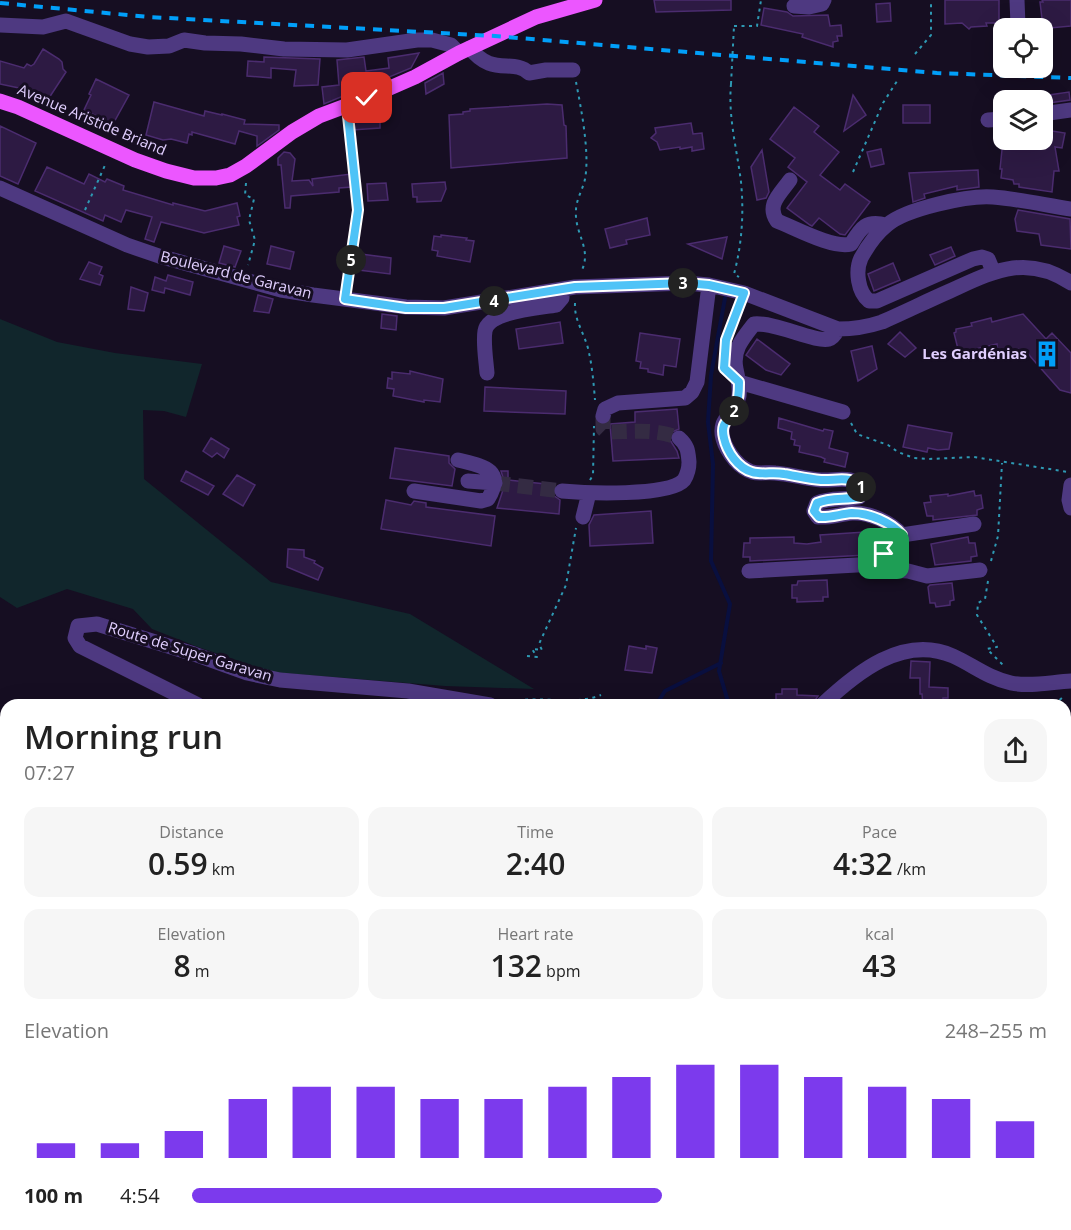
<!DOCTYPE html>
<meta charset="utf-8">
<style>
body{margin:0;font-family:"Open Sans",sans-serif;background:#f6f6f6;color:#222;height:100vh;display:flex;flex-direction:column;font-size:22px;white-space:nowrap}
*{box-sizing:border-box;margin:0}
p{font-size:20px;color:#767676}
.icon{flex:none;width:33px;height:33px;fill:none;stroke:currentColor;stroke-width:2;stroke-linecap:round;stroke-linejoin:round}
.map{position:relative;flex:1;overflow:hidden}
.sheet{position:absolute;left:0px;top:699px;width:1071px;height:531px;display:flex;flex-direction:column;background:#fff;border-radius:18px 18px 0 0;box-shadow:0 6px 24px #0002}
.sheet>*{flex:none}
.fabs{position:absolute;left:993px;top:18px;display:grid;gap:12px}
.fabs a{display:grid;place-items:center;width:60px;height:60px;border-radius:12px;background:#fff;box-shadow:0 6px 24px #0002;font-size:30px}
.pin{position:absolute;display:grid;place-items:center;width:51px;height:51px;color:#fff;margin:-26px;border-radius:12px;box-shadow:0 3px 9px #0006}
.km{position:absolute;width:30px;height:30px;margin:-15px;border-radius:50%;background:#222;color:#fff;font-size:16px;line-height:30px;text-align:center}
.round{display:grid;place-items:center;flex:none;width:63px;height:63px;border-radius:18px;background:#f6f6f6}
.overview{display:flex;align-items:center;justify-content:space-between;height:102px;padding:0 24px}
h1{font-size:33px;font-weight:600;line-height:45px}
.stats{display:grid;grid-template-columns:repeat(3,1fr);gap:9px;height:102px;padding:6px 24px}
.stats div{display:grid;align-content:center;border-radius:15px;background:#f6f6f6;text-align:center}
.stats b{font-size:30px;font-weight:600}
.stats small{font-size:16px;font-weight:400}
.stats p{font-size:16px}
.chart{height:168px;padding:12px 24px}
.chart p{display:flex;justify-content:space-between}
.chart svg{width:100%;height:108px;margin-top:6px;stroke:#7c3aed;stroke-width:6}
ul{padding:0 24px;list-style:none;font-size:20px}
li{display:grid;grid-template-columns:96px 72px 1fr;align-items:center;height:45px}
li i{height:15px;border-radius:8px;background:#7c3aed}
.map>svg:first-child{display:block}
.green{fill:#11262c}
.lines{fill:none;stroke-linecap:round;stroke-linejoin:round}
.stream{stroke:#090f3f;stroke-width:4}
.building{fill:#2d1a43;stroke:#4b2c6f;stroke-width:1.5}
.minor-tunnel{stroke:#342b43;stroke-width:15;stroke-dasharray:15 8;stroke-linecap:butt}
.highway-tunnel{stroke:#342b43;stroke-width:18;stroke-dasharray:18 9;stroke-linecap:butt}
.path{stroke:#2e99b3;stroke-width:2;stroke-dasharray:3 4.5;stroke-linecap:butt}
.minor{stroke:#4e3981;stroke-width:15}
.major{stroke:#ec56ff;stroke-width:15}
.rail{stroke:#019ff9;stroke-width:4;stroke-dasharray:9 8;stroke-linecap:butt}
.path-bridge{stroke:#2e99b3;stroke-width:2;stroke-dasharray:3 4.5;stroke-linecap:butt}
.route-casing{stroke:#fff;stroke-width:12}
.route{stroke:#4fc3f7;stroke-width:8}
.labels{text-anchor:middle;stroke-width:6;stroke-linejoin:round;paint-order:stroke}
.street-label{font-size:15px;fill:#e1cfff;stroke:#160e22}
.poi-label{font-size:15px;font-weight:bold;fill:#e1cfff;stroke:#160e22;text-anchor:end}
</style>
<div class="map">
<svg width="1071" height="1230" viewBox="0 0 1071 1230">
<rect width="100%" height="100%" fill="#160e22"/>
<path class="green" d="M0 319 57 342 115 353 202 364 186 417 164 411 143 410 144 479 271 582 410 614 534 689 445 686 271 672 198 647 152 629 133 609 67 589 17 608 0 597Z"/>
<g class="lines">
<path class="stream" d="M725 298 711 375 708 422 713 464 711 561 730 604 719 671 729 705
M656 705 665 691 721 663
M830 1224 831 1230"/>
</g>
<path class="building" d="M654 0H731V10L656 12Z
M945 0H999V23H986L987 26 971 27 969 29 962 23 945 24Z
M1042 0H1071V26L1050 28V26L1043 27 1040 2H1043Z
M890 3 891 21 877 22 876 4Z
M764 8 787 12 793 16 828 15 830 26 841 25 842 36H837L838 41 833 42V47L802 37 803 34 761 25Z
M43 49 59 59 62 62 63 69 66 72 47 101 19 88 0 84V61L24 68 27 64 31 66 34 64Z
M419 53 411 68 324 104 322 87 339 85 337 60 364 57 366 71 389 68 388 58Z
M264 57 320 59 318 85 294 86 296 70 271 68V78L247 76 248 61 264 62Z
M443 73 444 84 426 94 425 83Z
M96 79 129 95 113 124 84 110 91 95 89 94Z
M1069 92 1070 100 1042 104V96Z
M853 95 866 115 844 131Z
M385 101 388 117 380 118V128L352 130V114Z
M154 102 204 116 205 111 222 115V114L245 120 244 124 279 125V130L257 146V136L239 131 235 144 192 132V135L189 134 187 143 171 139 163 140 146 135Z
M547 104 562 105 564 125 566 126 567 158 451 168 449 115 463 114V112L470 111V109Z
M903 105H930V123H903Z
M794 107 819 126 814 132 839 152 820 175 840 190 845 184 870 202 845 235 840 234 819 218 812 226 810 225 787 208 807 182 788 167 795 158 770 139Z
M691 123 693 134 702 133 704 149 692 151V147L680 149V147L660 150 657 142 651 138 656 133 655 128Z
M0 126 36 143 18 184 0 176Z
M1046 130 1065 133 1062 148 1055 147 1059 171H1054L1052 192 1019 187V184H1014L1013 180 1001 178 1002 169H1000L1003 140H1042V134L1045 135Z
M881 149 884 164 871 167 867 152Z
M762 150 769 192 766 198 757 200 751 167Z
M284 152 290 153 295 159 292 181 309 180 313 186 312 179 351 174 352 187 339 188V192L291 196 290 208H285L281 165H278V158Z
M47 167 84 184 89 174 105 182 107 179 124 186 123 190 173 205V203L205 211 237 203 240 216 237 217 239 225 204 233 161 222 154 242 145 239 152 217 126 210 121 222 105 215 103 221 35 191Z
M978 170 979 187 957 190V186L924 194 925 198 913 202 909 173Z
M445 182 446 189 441 201 417 202V197H413L412 184Z
M386 183 388 200 368 201 367 184Z
M1018 210 1070 219 1071 249 1041 245 1039 234 1017 231 1015 219Z
M647 218 650 235 626 240 627 244 610 248 605 229Z
M441 235 467 238 466 240 474 241 470 262 437 256 438 251 432 250 434 236 441 237Z
M727 237 722 259 688 244Z
M224 246 241 251 235 267 219 263Z
M271 246 294 252 290 269 267 264Z
M951 247 955 256 935 265 930 255Z
M355 251 361 254 391 258 390 274 351 269Z
M89 262 102 267 99 274 103 276 100 285 80 279Z
M893 263 900 280 874 291 868 274Z
M168 275 193 282 190 295 165 288 164 293 152 290 155 277 166 281Z
M131 287 148 293 144 311 128 309Z
M258 295 273 299 269 313 254 311Z
M382 314 397 316 396 330 381 328Z
M1023 314 1046 339 1052 333 1071 353V393L1060 390 1029 355 1026 357 1018 349 998 353 997 344 959 353 954 333 956 332V329L972 326 971 323 991 318 992 322Z
M560 322 563 343 519 349 516 329Z
M900 332 916 348 905 357 888 344Z
M640 333 680 339 676 367 664 365 663 375 648 372V369L640 368 641 362 636 361Z
M757 339 790 364 781 375 766 370 746 355Z
M872 346 877 369 858 381 851 351Z
M410 371 443 379 440 402 424 400V402L393 396 394 389 387 388 388 378 392 379V372L410 374Z
M485 387 566 391 565 414 484 411Z
M677 409 679 429 672 432 670 440 677 451 679 458 613 461 610 424 635 422V412Z
M779 418 823 431 824 429 833 431 829 448 848 453 845 467 824 462 825 459 821 457 799 452 800 446 794 445 795 440 791 439 792 432 778 428Z
M908 425 952 433 949 449 938 450 928 448 927 452 903 447Z
M211 438 229 449 224 458 217 453 212 457 203 451Z
M395 448 449 456V463L455 469 452 486 390 478Z
M186 471 214 486 208 495 181 481Z
M501 471H508V480L555 485 553 495 560 500 559 514 497 508 505 484Z
M237 475 255 485 243 506 223 494Z
M974 491 975 496 981 495 983 508 977 510V515L933 520V516H927L924 503 931 502 930 496 948 494V496Z
M386 500 411 505 414 501 426 503V507L495 516 491 546 381 529Z
M651 511 653 543 590 546 589 525 594 515Z
M865 532 869 550 867 551V555L750 561V557H743L744 543H750V538L794 537V543L807 544 821 542 820 535Z
M968 537 969 543H975L977 556 971 557V561L935 565 931 544Z
M288 549 304 550V557L315 561 314 563 323 568 318 580 287 567Z
M827 580 828 597H823V601L797 602V598H792V585H797L798 581Z
M952 583 954 600 950 601V605L936 607 935 603H930L928 587 930 585Z
M629 646 646 649V646L657 648 652 673 625 670Z
M911 661 930 662 929 687 948 688V698H943V705H923L922 694H920V678H910Z
M782 689H797V695L818 696 812 705H776V694H782Z"/>
<g class="lines">
<path class="minor-tunnel" d="M603 416V429L606 432C632 432 654 428 679 438
M495 483 562 491"/>
<path class="highway-tunnel" d="M0 732 6 734
M0 763 6 764
M1065 1020H1071
M1065 1042H1071"/>
<path class="path" d="M734 26H757L761 0
M915 54 931 35V0
M576 82C581 108 590 153 585 179 583 189 576 200 576 210 574 234 593 249 581 272
M731 84C728 118 737 149 741 182 744 213 742 244 734 274L739 277
M853 172 883 103 899 78
M246 183 245 195 254 199 249 220 255 240 248 265
M85 210 106 163
M346 284 355 243 358 210 349 121
M575 303C574 322 586 335 589 353 592 365 594 387 595 400
M729 333 740 304
M851 423 857 434 888 445 898 452 914 458 929 459 974 457 1068 472
M590 480 593 475 594 426
M991 561 998 536 1002 463
M988 581 985 599 978 603 977 615 997 647 987 649 1003 665
M527 656 537 657 532 649 542 650 539 644 566 585 576 528
M503 704C535 693 570 707 601 695
M1054 705 1063 697
M1065 713 1071 715
M1065 1063 1071 1066
M0 1082H6
M265 1224 271 1230
M321 1224 323 1230"/>
<path class="minor" d="M1017 0 1018 25
M794 6 809 7 822 4 824 0
M0 25 43 27 66 21 130 44 148 47 169 46 184 40 205 43 241 44 284 49 347 50 417 40H432L451 45 459 53
M470 48C492 77 513 58 529 73L546 70H573
M1042 114 1071 110
M988 120 1004 119
M790 180C780 194 766 205 777 221 795 228 833 249 851 244 861 228 865 220 886 225
M0 188 127 245 159 256 281 290 313 295 406 307 444 308 575 287 686 283 709 285 744 293 838 329C854 329 867 327 882 322 905 312 927 301 950 291 992 272 1026 253 1071 283
M993 271 988 259 982 257 973 259 877 301H869C858 292 855 271 861 258 867 247 877 233 887 225 905 209 968 195 993 197 1019 199 1045 205 1071 209
M487 373C486 360 483 343 485 331 488 311 539 308 556 305L562 298V289
M739 382 843 412
M603 416 605 409 618 403 685 398 692 392 697 382 709 285
M468 481 495 483
M1071 485 1069 500 1071 508
M414 491 481 501 488 499C506 469 482 466 458 460
M562 491C584 493 670 497 684 480 687 475 689 468 689 462 688 451 688 446 679 438
M583 517 589 493
M902 535 974 524
M875 564 889 570 908 571 927 576 980 570
M749 571 875 564C883 551 901 552 902 535 891 522 869 512 852 513 840 514 830 518 818 517L814 511 817 503C830 497 845 500 859 497L862 489C854 474 836 481 821 480 806 479 790 474 775 473 768 472 759 474 752 472 749 471 747 470 744 468 732 460 718 439 723 424 727 414 736 410 739 396 740 387 738 378 736 369 732 350 743 338 754 324 776 322 816 343 829 339 833 338 836 333 838 329
M198 705 80 646 75 638 78 626 97 624 194 654 247 673 280 680 408 691 490 705
M822 705C856 673 903 634 953 656 973 665 988 678 1011 683 1030 687 1052 682 1071 681
M1065 938 1071 941
M411 1224 424 1230"/>
<path class="major" d="M0 101 18 107 135 160 166 171 194 178H216L230 175 246 166 292 132 319 116 367 98 415 77 459 53 536 17 595 0"/>
<path class="rail" d="M0 3 149 17 495 36 937 73 1071 78"/>
<path class="path-bridge" d="M731 84 734 26"/>
</g>
<g class="lines">
<g class="route-casing">
<path id="route" d="M367 98 347 106 358 210 345 299 406 308H444L575 287 686 283 709 285 744 293 726 340 724 368 739 382C739 391 739 401 735 409 729 421 720 422 724 438 727 452 738 468 752 472 761 475 774 472 784 474 796 476 809 479 821 480 836 481 853 474 862 489L860 497C845 500 830 497 817 503L814 511 819 517C830 518 840 514 852 513 869 513 891 522 902 535 901 548 894 550 884 554"/>
</g>
<use href="#route" class="route"/>
</g>
<defs>
<g id="building-bare" transform="scale(2.07)"><path d="M-4-6H4V6H1V3H-1V6H-4ZM-2.5-4.3h1.7v1.8h-1.7ZM.8-4.3h1.7v1.8H.8ZM-2.5-1h1.7V.8h-1.7ZM.8-1h1.7V.8H.8Z" fill="#019ff9" stroke="#160e22" stroke-width="2.5" paint-order="stroke"/></g>
</defs>
<g fill-rule="evenodd">
<use href="#building-bare" x="1047" y="354"/>
</g>
<g class="labels">
<g class="street-label">
<text transform="translate(92 120) rotate(23)" y="5">Avenue Aristide Briand</text>
<text transform="translate(236 275) rotate(14)" y="5">Boulevard de Garavan</text>
<text transform="translate(190 652) rotate(17)" y="5">Route de Super Garavan</text>
</g>
<g class="poi-label">
<text x="1027" y="359">Les Gardénias</text>
</g>
</g>
</svg>
<div class="fabs">
<a><svg class="icon" aria-label="locate" viewBox="0 0 24 24"><circle cx="12" cy="12" r="6"/><path d="M12 2v4M12 18v4M2 12h4M18 12h4"/></svg></a>
<a><svg class="icon" aria-label="layers" viewBox="0 0 24 24"><path d="M12 4l9 5-9 5-9-5zM3 14l9 5 9-5"/></svg></a>
</div>
<div class="pin" style="left:884px;top:554px;background:#1e9e55"><svg class="icon" aria-label="arrive" viewBox="0 0 24 24"><path d="M6 21V4h12l-3 4 3 4H6"/></svg></div>
<div class="pin" style="left:367px;top:98px;background:#d93025"><svg class="icon" aria-label="check" viewBox="0 0 24 24"><path d="M5 12l5 5 9-10"/></svg></div>
<b class="km" style="left:861px;top:487px">1</b>
<b class="km" style="left:734px;top:411px">2</b>
<b class="km" style="left:683px;top:283px">3</b>
<b class="km" style="left:494px;top:301px">4</b>
<b class="km" style="left:351px;top:260px">5</b>
<section class="sheet">
<div class="overview"><div><h1>Morning run</h1><p>07:27</p></div><a class="round"><svg class="icon" aria-label="share" viewBox="0 0 24 24"><path d="M12 15V3M7 8l5-5 5 5M5 13v7h14v-7"/></svg></a></div>
<div class="stats">
<div><p>Distance</p><b>0.59<small> km</small></b></div>
<div><p>Time</p><b>2:40</b></div>
<div><p>Pace</p><b>4:32<small> /km</small></b></div>
</div>
<div class="stats">
<div><p>Elevation</p><b>8<small> m</small></b></div>
<div><p>Heart rate</p><b>132<small> bpm</small></b></div>
<div><p>kcal</p><b>43</b></div>
</div>
<div class="chart"><p><span>Elevation</span>248–255 m</p>
<svg viewBox="0 0 160 44" preserveAspectRatio="none"><path d="M5 44V38M15 44V38M25 44V33M35 44V20M45 44V15M55 44V15M65 44V20M75 44V20M85 44V15M95 44V11M105 44V6M115 44V6M125 44V11M135 44V15M145 44V20M155 44V29"/></svg>
</div>
<ul>
<li><b>100 m</b>4:54<i style="width:55%"></i></li>
</ul>
</section>
</div>
